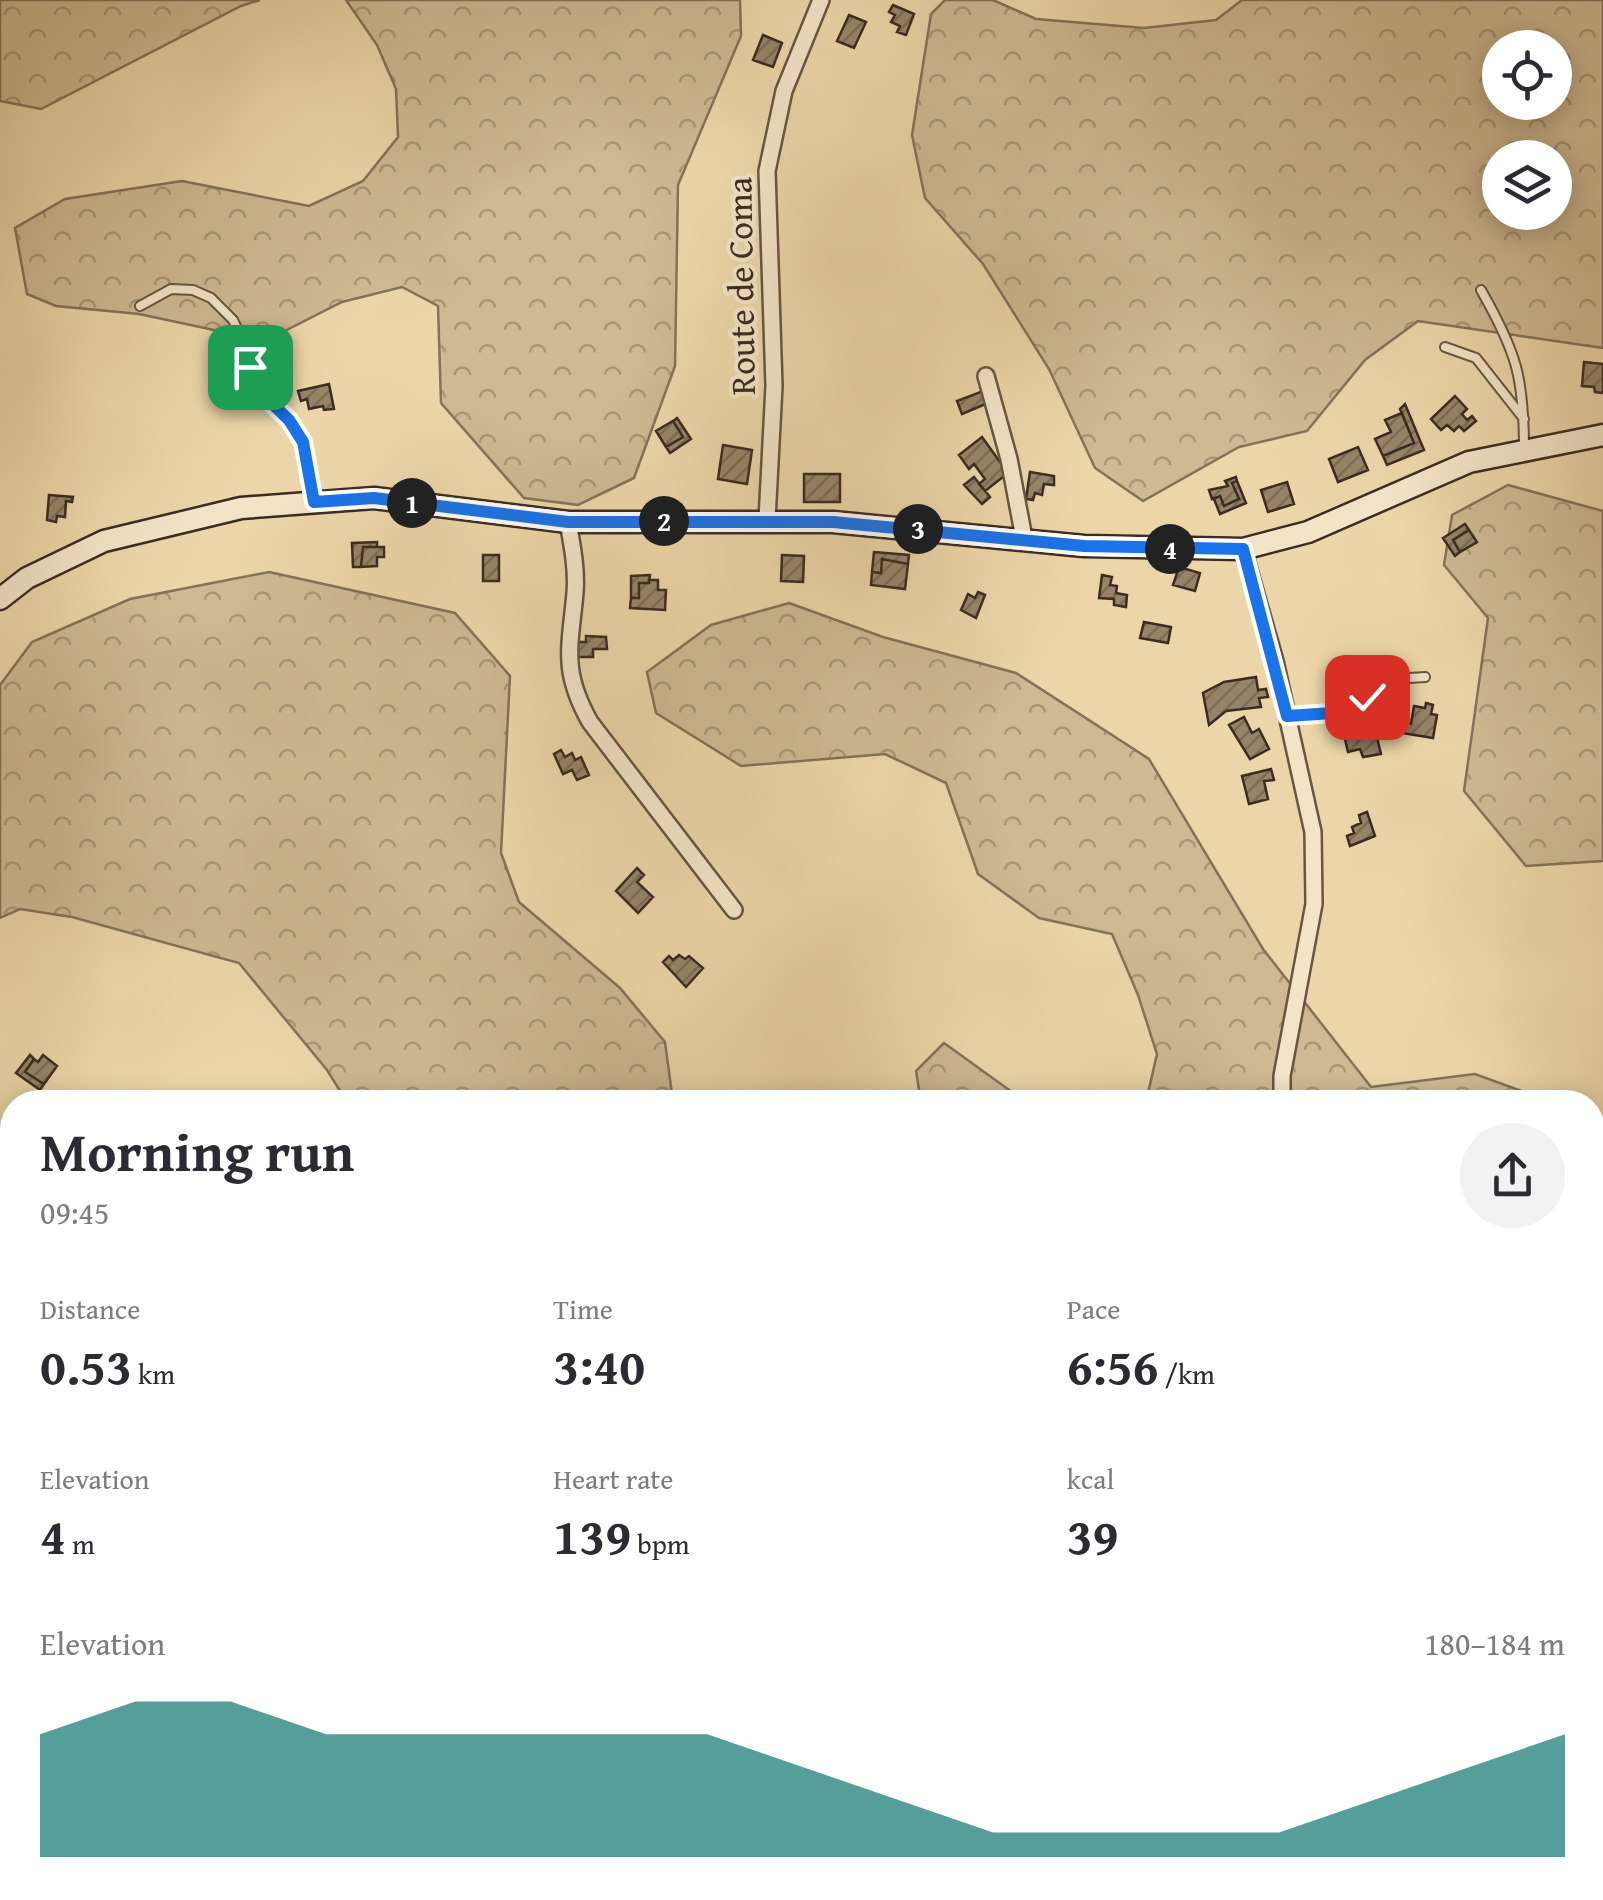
<!DOCTYPE html>
<meta charset="utf-8">
<style>
body{margin:0;font-family:"Gentium Book Plus",serif;background:#f2f2f3;color:#2b2b33;height:100vh;display:flex;flex-direction:column;font-size:38px;white-space:nowrap}
*{box-sizing:border-box;margin:0}
p{font-size:32px;color:#7c7c81}
.icon{flex:none;width:55px;height:55px;fill:none;stroke:currentColor;stroke-width:2;stroke-linecap:round;stroke-linejoin:round}
.map{position:relative;flex:1;overflow:hidden}
.panel{position:absolute;left:0px;top:1090px;width:1605px;height:810px;display:flex;flex-direction:column;background:#fff;border-radius:40px 40px 0 0;box-shadow:0 5px 25px #0003}
.panel>*{flex:none}
.controls{position:absolute;left:1482px;top:30px;display:grid;gap:20px}
.controls a{display:grid;place-items:center;width:90px;height:90px;border-radius:50%;background:#fff;box-shadow:0 5px 25px #0003;font-size:50px}
.pin{position:absolute;display:grid;place-items:center;width:85px;height:85px;color:#fff;margin:-42px;border-radius:20px;box-shadow:0 5px 15px #0006}
.km{position:absolute;width:50px;height:50px;margin:-25px;border-radius:50%;background:#222;color:#fff;font-size:28px;line-height:50px;text-align:center}
.round{display:grid;place-items:center;flex:none;width:105px;height:105px;border-radius:52px;background:#f2f2f3}
.head{display:flex;align-items:center;justify-content:space-between;height:170px;padding:0 40px}
h1{font-size:55px;font-weight:800;line-height:75px}
.metrics{display:grid;grid-template-columns:repeat(3,1fr);gap:15px;height:170px;padding:10px 40px}
.metrics div{display:grid;align-content:center}
.metrics b{font-size:50px;font-weight:800}
.metrics small{font-size:28px;font-weight:400}
.metrics p{font-size:28px}
.chart{height:280px;padding:20px 40px}
.chart p{display:flex;justify-content:space-between}
.chart svg{width:100%;height:180px;margin-top:10px;fill:#0f766e;opacity:.7}
.map>svg:first-child{display:block}
.forest{fill:url(#forest-crowns);stroke:#84725a;stroke-width:2.5;fill-rule:evenodd}
.building{fill:url(#building-hatch);stroke:#3b2b21;stroke-width:2.5}
.lines{fill:none;stroke-linecap:round;stroke-linejoin:round}
.lane-casing{stroke:#675643;stroke-width:12}
.street-casing{stroke:#675643;stroke-width:20}
.secondary-casing{stroke:#3b2b21;stroke-width:25}
.path{stroke:#3b2b21;stroke-width:2.5;stroke-dasharray:2.5 5;stroke-linecap:butt}
.lane{stroke:#f3e4c7;stroke-width:8}
.street{stroke:#f3e4c7;stroke-width:15}
.secondary{stroke:#f3e4c7;stroke-width:20}
.route-casing{stroke:#fff;stroke-width:20}
.route{stroke:#1a73e8;stroke-width:12}
.labels{text-anchor:middle;stroke-width:8;stroke-linejoin:round;paint-order:stroke}
.street-label{font-size:35px;fill:#3b2b21;stroke:#f3e4c7}
</style>
<div class="map">
<svg width="1603" height="1900" viewBox="0 0 1603 1900">
<defs>
<pattern id="forest-crowns" width="20" height="18" patternUnits="userSpaceOnUse" patternTransform="scale(2.5)"><rect width="20" height="18" fill="#ceb992"/><path d="M2 6a3 3 0 1 1 6 0M12 15a3 3 0 1 1 6 0" fill="none" stroke="#a89777"/></pattern>
<pattern id="building-hatch" width="6" height="6" patternUnits="userSpaceOnUse" patternTransform="scale(2.5)"><rect width="6" height="6" fill="#978468"/><path d="M-1 1l2-2M0 6l6-6M5 7l2-2" fill="none" stroke="#7c6c55"/></pattern>
</defs>
<rect width="100%" height="100%" fill="#ecd6a9"/>
<filter id="stains"><feTurbulence type="fractalNoise" baseFrequency=".002" numOctaves="4"/><feColorMatrix values="0 0 0 0 .2 0 0 0 0 .09 0 0 0 0 .02 0 0 0 .5 -.17"/></filter>
<radialGradient id="worn" r=".72"><stop offset=".6" stop-color="#630" stop-opacity="0"/><stop offset="1" stop-color="#630" stop-opacity=".3"/></radialGradient>
<path class="forest" d="M0 0H260L241 6 41 109 0 101Z
M346 0H740L741 36 678 185 675 366 634 478 578 505 524 498 441 403 438 306 402 287 342 302 265 341 139 314 56 306 27 294 15 228 65 199 182 181 309 206 363 181 398 137 396 89 377 45Z
M945 0H993L1036 19 1144 28 1216 20 1242 0H1603V348L1418 321 1365 360 1307 431 1239 447 1143 501 1095 468 1049 369 983 264 925 198 912 135 931 14ZM1500 48H1555V102H1500ZM1500 158H1555V212H1500Z
M1508 485 1603 511V861L1526 866 1464 791 1488 618 1444 565 1452 515Z
M269 572 455 613 510 676 501 853 519 902 620 988 665 1042 673 1102H347L327 1070 239 963 72 917 20 909 0 918V685L32 642 130 599Z
M789 603 883 637 1016 673 1149 759 1263 949 1371 1087 1475 1074 1552 1102H1146L1157 1054 1138 995 1112 934 1039 918 978 874 946 783 885 754 741 766 656 713 647 672 711 625Z
M944 1043 1012 1092 1033 1102H921L916 1071Z
M1592 1121 1603 1126V1385L1593 1392Z
M0 1207 12 1217V1495L0 1512Z
M1593 1497 1603 1499V1652H1593Z
M0 1532 12 1554V1888H520L486 1900H0Z"/>
<path class="building" d="M893 5 914 14 906 35 897 32 900 26 891 22 895 15 889 12Z
M849 15 866 22 854 48 837 41Z
M763 35 782 43 773 67 753 60Z
M1584 362 1603 364V393L1595 392 1594 387 1582 386Z
M329 384 334 409 324 410 323 406 309 409 307 399 301 401 298 391Z
M983 391 988 403 962 414 957 401Z
M1455 396 1467 409 1462 414 1467 420 1472 416 1476 421 1464 431 1459 426 1454 431 1447 425 1441 430 1431 419Z
M1405 404 1424 450 1387 465 1383 456 1414 443 1400 409Z
M1402 413 1414 443 1383 456 1375 439 1391 432 1385 420Z
M677 418 691 439 670 453 666 447 683 437 673 421Z
M673 421 683 437 666 447 656 431Z
M982 437 1008 473 985 491 979 484 985 479 974 464 969 469 959 455Z
M723 445 752 450 747 484 718 479Z
M1358 447 1368 470 1338 482 1329 459Z
M1030 472 1054 476V485L1044 484 1042 495 1035 493 1033 500 1026 499Z
M804 474H840V502H804Z
M974 477 990 497 982 504 964 485Z
M1236 477 1237 481 1232 483 1239 499 1224 506 1220 496 1212 499 1209 490 1228 486 1225 481Z
M1237 481 1246 503 1220 514 1214 499 1220 496 1224 506 1239 499 1232 483Z
M1287 482 1294 504 1268 512 1261 490Z
M49 495 73 497 72 502 66 501 65 517 57 516 56 522 47 520Z
M1465 524 1469 530 1453 540 1460 552 1455 556 1443 538Z
M1469 530 1477 542 1460 552 1453 540Z
M377 542V547H363L361 567H353L352 543Z
M363 547H384V557H377V566L361 567Z
M874 552 909 555 908 564 882 559 881 573 872 572Z
M483 555H499V581H483Z
M782 555 804 556 803 582 781 581Z
M882 559 908 564 905 589 871 585 872 572 881 573Z
M1179 567 1200 573 1195 591 1173 585Z
M650 575 649 583H639V598H631V576Z
M1102 575 1112 577 1110 585 1117 586 1116 593 1127 595 1126 607 1114 605V599L1099 598Z
M649 580H658V590H666L665 610 630 608 631 598H639V583H649Z
M978 592 985 595 976 618 961 610 968 594 975 598Z
M1144 622 1171 627 1168 643 1140 638Z
M586 636 606 637 607 649H593V657H578V642H586Z
M1256 677 1258 690 1266 689 1268 697 1259 698 1261 707 1226 711 1209 725 1203 693 1224 682Z
M1426 703 1433 705 1431 714 1437 715 1433 738 1402 733 1404 722 1411 724 1414 706 1425 708Z
M1370 709 1381 754 1363 757 1360 749 1348 752 1345 739 1352 737 1349 722 1360 720 1358 712Z
M1358 712 1360 720 1349 722 1352 737 1345 739 1339 717Z
M1244 717 1252 733 1259 729 1269 749 1250 759 1229 725Z
M561 750 565 757 572 753 575 760 581 757 589 775 577 780 572 770 563 774 554 754Z
M1271 769 1274 780 1264 781 1268 799 1249 804 1242 776Z
M1367 812 1375 836 1350 846 1347 836 1354 833 1352 827 1361 823 1359 815Z
M637 868 644 875 637 882 653 897 638 913 616 891Z
M679 955 685 959 689 956 703 968 686 987 663 962 669 956 673 960Z
M30 1055 34 1059 25 1072 44 1084 40 1090 16 1073Z
M43 1055 57 1066 44 1084 25 1072 34 1059 38 1062Z"/>
<g class="lines">
<g class="lane-casing">
<path id="lane" d="M1481 290C1517 353 1524 378 1524 450
M140 306 171 289 193 290 211 298 233 320 247 349 260 393 289 420 303 442 314 502
M1445 347 1476 358 1524 419
M1287 716 1348 712 1358 706 1372 685 1380 680 1425 677"/>
</g>
<g class="street-casing">
<path id="street" d="M986 376 1009 459 1024 538
M767 520 774 386 767 171 784 91 821 0
M568 522C572 545 577 569 575 593 570 648 561 670 590 722L734 910
M1243 549 1275 661 1313 832 1314 904 1282 1076V1102
M0 1161 12 1156
M1592 1399 1603 1401
M1118 1888 1152 1900
M918 1900 940 1888"/>
</g>
<g class="secondary-casing">
<path id="secondary" d="M0 599 27 578 104 541 241 508 374 498 568 522H833L1084 546 1243 549 1308 532 1469 462 1603 435"/>
</g>
<path class="path" d="M1592 1757 1603 1764"/>
<use href="#lane" class="lane"/>
<use href="#street" class="street"/>
<use href="#secondary" class="secondary"/>
</g>
<g class="lines">
<g class="route-casing">
<path id="route" d="M250 367 260 392 289 420 303 442 314 502 374 498 568 522H833L1084 546 1243 549 1287 716 1348 712 1367 697"/>
</g>
<use href="#route" class="route"/>
</g>
<g class="labels">
<g class="street-label">
<text transform="translate(741 286) rotate(-91)" y="12">Route de Coma</text>
</g>
</g>
<rect width="100%" height="100%" filter="url(#stains)"/>
<rect width="100%" height="100%" fill="url(#worn)"/>
</svg>
<div class="controls">
<a><svg class="icon" aria-label="locate" viewBox="0 0 24 24"><circle cx="12" cy="12" r="6"/><path d="M12 2v4M12 18v4M2 12h4M18 12h4"/></svg></a>
<a><svg class="icon" aria-label="layers" viewBox="0 0 24 24"><path d="M12 4l9 5-9 5-9-5zM3 14l9 5 9-5"/></svg></a>
</div>
<div class="pin" style="left:250px;top:367px;background:#1e9e55"><svg class="icon" aria-label="arrive" viewBox="0 0 24 24"><path d="M6 21V4h12l-3 4 3 4H6"/></svg></div>
<div class="pin" style="left:1367px;top:697px;background:#d93025"><svg class="icon" aria-label="check" viewBox="0 0 24 24"><path d="M5 12l5 5 9-10"/></svg></div>
<b class="km" style="left:412px;top:503px">1</b>
<b class="km" style="left:664px;top:521px">2</b>
<b class="km" style="left:918px;top:529px">3</b>
<b class="km" style="left:1170px;top:549px">4</b>
<section class="panel">
<div class="head"><div><h1>Morning run</h1><p>09:45</p></div><a class="round"><svg class="icon" aria-label="share" viewBox="0 0 24 24"><path d="M12 15V3M7 8l5-5 5 5M5 13v7h14v-7"/></svg></a></div>
<div class="metrics">
<div><p>Distance</p><b>0.53<small> km</small></b></div>
<div><p>Time</p><b>3:40</b></div>
<div><p>Pace</p><b>6:56<small> /km</small></b></div>
</div>
<div class="metrics">
<div><p>Elevation</p><b>4<small> m</small></b></div>
<div><p>Heart rate</p><b>139<small> bpm</small></b></div>
<div><p>kcal</p><b>39</b></div>
</div>
<div class="chart"><p><span>Elevation</span>180–184 m</p>
<svg viewBox="0 0 160 44" preserveAspectRatio="none"><path d="M0 44V14L10 6L20 6L30 14L40 14L50 14L60 14L70 14L80 22L90 30L100 38L110 38L120 38L130 38L140 30L150 22L160 14V44z"/></svg>
</div>
</section>
</div>
